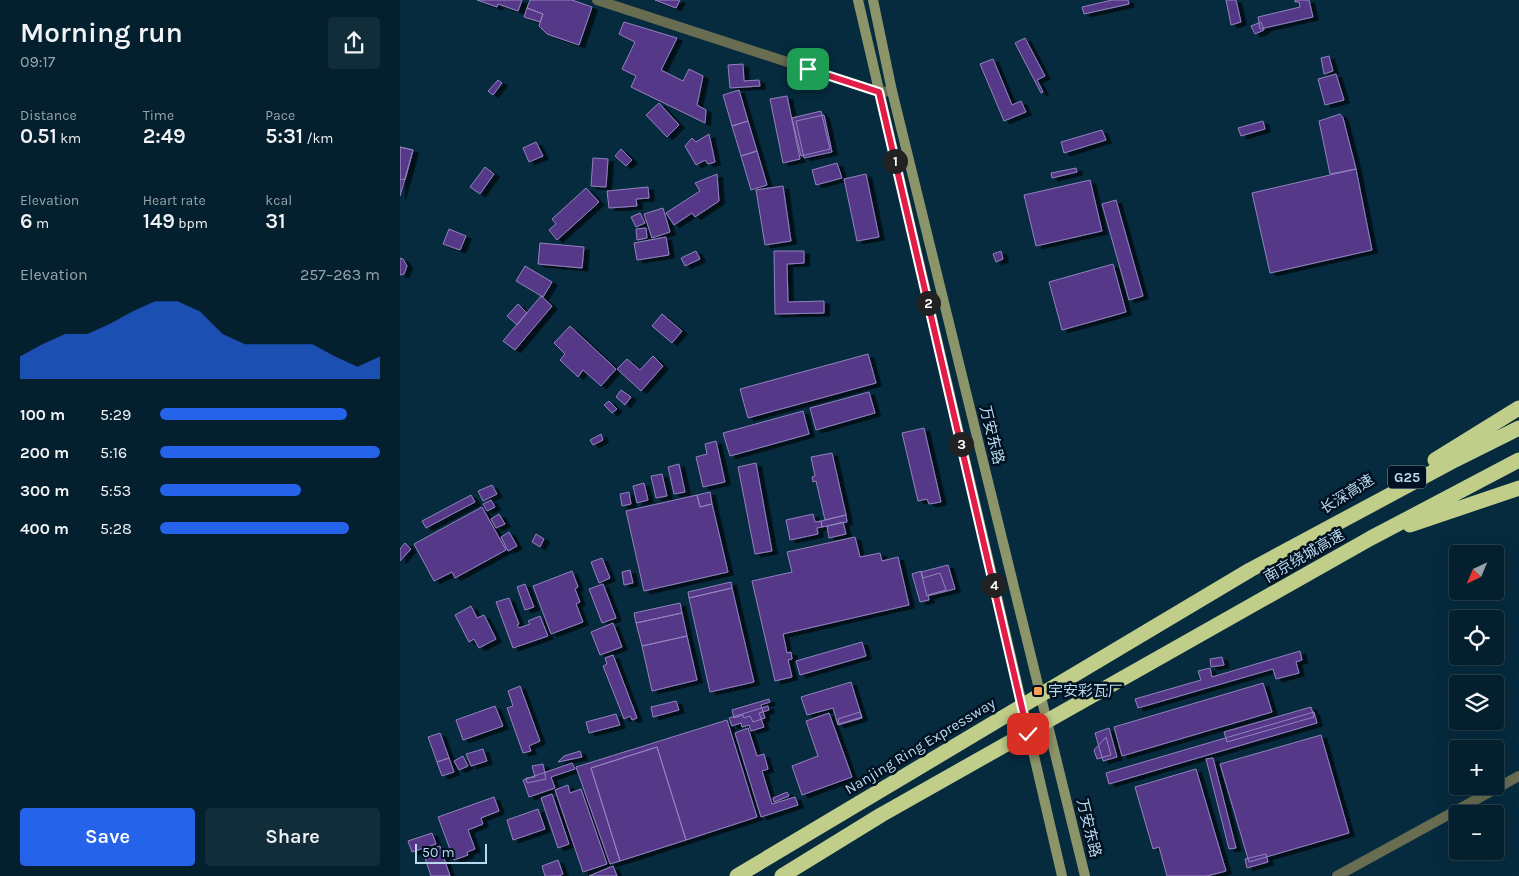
<!DOCTYPE html>
<meta charset="utf-8">
<style>
body{margin:0;font-family:Karla,"Noto Sans SC",sans-serif;background:#122d3a;color:#f1f3f6;height:100vh;display:flex;flex-direction:column;font-size:19px;white-space:nowrap}
*{box-sizing:border-box;margin:0}
p{font-size:16px;color:#97a3aa}
.icon{flex:none;width:28px;height:28px;fill:none;stroke:currentColor;stroke-width:2;stroke-linecap:round;stroke-linejoin:round}
.map{position:relative;flex:1;overflow:hidden}
.side{display:flex;flex-direction:column;background:#04202e;width:400px}
.side>*{flex:none}
.needle{width:32px;rotate:224deg}
.fabs{position:absolute;left:1049px;top:545px;display:grid;gap:10px}
.fabs a{display:grid;place-items:center;width:55px;height:55px;border-radius:5px;background:#04202e;box-shadow:0 5px 20px #0002,0 0 0 1px #253e4a;font-size:25px}
.scale{position:absolute;left:15px;bottom:12px;width:72px;box-sizing:border-box;padding-left:5px;border:2px solid #b9d9ee;border-top:0;font-size:14px;line-height:18px;white-space:nowrap;color:#b9d9ee;-webkit-text-stroke:4px #001221;paint-order:stroke}
.pin{position:absolute;display:grid;place-items:center;width:42px;height:42px;color:#fff;margin:-21px;border-radius:10px;box-shadow:0 2px 8px #0006}
.km{position:absolute;width:25px;height:25px;margin:-12px;border-radius:50%;background:#222;color:#fff;font-size:14px;line-height:25px;text-align:center}
.round{display:grid;place-items:center;flex:none;width:52px;height:52px;border-radius:5px;background:#122d3a}
.head{display:flex;align-items:center;justify-content:space-between;height:85px;padding:0 20px}
h1{font-size:28px;font-weight:600;line-height:38px}
.metrics{display:grid;grid-template-columns:repeat(3,1fr);gap:8px;height:85px;padding:5px 20px}
.metrics div{display:grid;align-content:center}
.metrics b{font-size:21px;font-weight:600}
.metrics small{font-size:14px;font-weight:400}
.metrics p{font-size:14px}
.chart{height:140px;padding:10px 20px}
.chart p{display:flex;justify-content:space-between}
.chart svg{width:100%;height:90px;margin-top:5px;fill:#2563eb;opacity:.7}
.cta{display:flex;gap:10px;margin-top:auto;padding:10px 20px}
.cta a{flex:1;height:58px;border-radius:5px;background:#2563eb;color:#fff;font-size:20px;font-weight:600;line-height:58px;text-align:center}
.cta a+a{background:#122d3a;color:#f1f3f6}
ul{padding:0 20px;list-style:none;font-size:16px}
li{display:grid;grid-template-columns:80px 60px 1fr;align-items:center;height:38px}
li i{height:12px;border-radius:6px;background:#2563eb}
main{display:flex;flex:1;min-height:0}
.map>svg:first-child{display:block}
.building{fill:#553988;stroke:#9382be;filter:url(#shadow)}
.lines{fill:none;stroke-linecap:round;stroke-linejoin:round}
.minor{stroke:#686d52;stroke-width:10}
.secondary{stroke:#8c9469;stroke-width:10}
.motorway{stroke:#c1ce8a;stroke-width:15}
.route-casing{stroke:#fff;stroke-width:10}
.route{stroke:#e11d48;stroke-width:6}
.poi-dot{fill:#fc9d53;stroke:#001221;stroke-width:2}
.labels{text-anchor:middle;stroke-width:5;stroke-linejoin:round;paint-order:stroke}
.shield{fill:#001221;stroke:#829db0;stroke-width:1}
.shield-label{font-size:14px;font-weight:bold;fill:#b9d9ee}
.street-label{font-size:15px;fill:#b9d9ee;stroke:#001221}
.poi-label{font-size:15px;fill:#b9d9ee;stroke:#001221;text-anchor:start}
</style>
<main>
<section class="side">
<div class="head"><div><h1>Morning run</h1><p>09:17</p></div><a class="round"><svg class="icon" aria-label="share" viewBox="0 0 24 24"><path d="M12 15V3M7 8l5-5 5 5M5 13v7h14v-7"/></svg></a></div>
<div class="metrics">
<div><p>Distance</p><b>0.51<small> km</small></b></div>
<div><p>Time</p><b>2:49</b></div>
<div><p>Pace</p><b>5:31<small> /km</small></b></div>
</div>
<div class="metrics">
<div><p>Elevation</p><b>6<small> m</small></b></div>
<div><p>Heart rate</p><b>149<small> bpm</small></b></div>
<div><p>kcal</p><b>31</b></div>
</div>
<div class="chart"><p><span>Elevation</span>257–263 m</p>
<svg viewBox="0 0 160 44" preserveAspectRatio="none"><path d="M0 44V33L10 27L20 22L30 22L40 17L50 11L60 6L70 6L80 11L90 22L100 27L110 27L120 27L130 27L140 33L150 38L160 33V44z"/></svg>
</div>
<ul>
<li><b>100 m</b>5:29<i style="width:85%"></i></li>
<li><b>200 m</b>5:16<i style="width:100%"></i></li>
<li><b>300 m</b>5:53<i style="width:64%"></i></li>
<li><b>400 m</b>5:28<i style="width:86%"></i></li>
</ul>
<div class="cta"><a>Save</a><a>Share</a></div>
</section>
<div class="map">
<svg width="1119" height="876" viewBox="0 0 1119 876">
<defs>
<filter id="shadow"><feDropShadow dx="5.5" dy="3" stdDeviation="0" flood-color="#0009"/></filter>
</defs>
<rect width="100%" height="100%" fill="#062b3e"/>
<path class="building" d="M77 0H122L118 11 98 4 97 7Z
M130 0H172L192 7 179 45 147 34 139 26 143 14 127 8Z
M255 0H280L276 8Z
M712 0H728L729 4 684 14 682 7Z
M826 0H836L841 22 831 25Z
M895 0H909L913 17 860 29 858 17 900 7 899 2H895Z
M127 8 143 14 140 22 124 17Z
M224 22 277 38 261 70 283 81 289 69 303 76 297 105 306 110 305 123 231 87 236 76 222 69 235 42 219 34Z
M861 22 864 30 855 34 851 26Z
M625 38 645 76 637 80 643 92 641 93 615 43Z
M929 56 933 71 924 74 921 58Z
M593 59 612 105 621 101 626 112 604 121 580 64Z
M343 64 344 81 359 80 360 86 330 88 328 65Z
M936 74 944 100 925 105 918 79Z
M98 80 102 83 93 95 88 91Z
M339 90 348 121 332 126 323 95Z
M387 96 400 159 383 163 370 99Z
M259 103 279 125 267 137 246 115Z
M421 111 430 149 401 156 392 118Z
M940 114 943 118 956 169 930 174 919 121Z
M424 115 432 152 404 158 396 121Z
M348 121 357 151 341 156 332 126Z
M863 121 865 129 841 136 838 128Z
M702 130 706 140 664 153 661 142Z
M309 134 315 162 308 164 305 160 296 165 285 146 292 138 296 142Z
M136 142 143 156 129 162 123 148Z
M0 147 13 150 0 196Z
M0 147 13 150 5 180 0 179Z
M221 149 232 160 226 166 215 156Z
M357 151 367 185 351 190 341 156Z
M193 158 208 159 206 187 191 186Z
M437 163 442 178 416 185 412 170Z
M85 167 94 174 80 194 70 187Z
M676 168 677 172 652 178 651 173Z
M956 169 972 250 870 273 852 193Z
M317 174 319 201 295 217 292 213 274 225 266 213 300 191 295 183Z
M466 174 479 237 457 241 444 179Z
M690 180 702 231 636 246 624 195Z
M383 186 391 241 365 245 356 190Z
M248 187 249 198 236 199 237 206 209 208 207 191Z
M186 188 199 202 157 240 149 230 156 224 152 219Z
M716 200 743 296 729 300 702 204Z
M263 208 270 232 252 238 244 214Z
M240 213 245 223 236 227 231 217Z
M246 228 247 238 237 240 236 229Z
M49 229 66 236 60 250 43 244Z
M266 237 269 255 237 260 234 243Z
M140 243 184 247 182 268 138 264Z
M296 251 300 259 285 266 281 258Z
M374 251H404V263L387 264 388 302 424 301V313L375 314Z
M601 251 603 259 596 262 593 254Z
M0 258 3 259 7 266 4 274 0 275Z
M713 264 726 312 662 330 649 282Z
M125 266 152 282 143 297 116 281Z
M141 296 152 306 115 350 103 341Z
M118 304 127 313 117 325 107 316Z
M262 314 282 331 272 343 252 326Z
M170 326 216 369 201 386 183 370 178 377 160 360 165 354 154 343Z
M468 354 476 383 348 418 340 389Z
M253 356 263 366 241 391 217 369 227 359 240 370Z
M221 390 231 397 225 405 216 397Z
M469 392 475 413 416 430 410 408Z
M209 401 217 409 212 413 204 405Z
M403 411 409 434 330 456 323 433Z
M524 428 541 502 529 504 527 499 518 501 502 433Z
M201 434 203 440 193 445 190 440Z
M316 441 325 482 303 487 296 457 307 454 305 444Z
M432 453 446 515 425 520 416 481 413 482 412 477 415 476 411 457Z
M356 463 372 551 355 554 338 467Z
M279 464 285 492 274 494 268 467Z
M262 474 267 496 256 498 251 476Z
M244 483 248 500 237 503 233 486Z
M92 485 97 494 83 501 78 491Z
M229 492 231 504 222 506 220 494Z
M310 492 312 504 300 507 297 495Z
M71 495 75 502 26 528 22 521Z
M297 495 300 507 312 504 328 572 244 591 226 511Z
M91 500 95 507 87 511 83 504Z
M82 507 106 550 55 578 52 572 34 581 14 544Z
M99 514 105 524 96 528 91 519Z
M413 514 415 522 421 521 422 527 417 528 418 534 390 540 386 520Z
M446 515 447 522 422 527 421 521Z
M443 522 446 534 429 538 427 526Z
M109 532 117 546 108 551 101 537Z
M136 534 144 539 140 547 132 542Z
M455 537 460 557 480 553 482 561 498 557 509 605 383 634 387 653 391 652 392 659 388 660 392 677 375 681 352 581 392 572 387 552Z
M5 543 11 549 0 561V549Z
M202 558 210 578 199 583 191 562Z
M548 565 555 589 527 596 521 572Z
M230 570 233 583 224 585 222 572Z
M172 571 178 587 175 589 180 602 176 604 183 622 151 634 133 586Z
M521 571 523 578 540 573 546 590 528 595 529 600 520 602 512 574Z
M331 582 332 588 289 598 288 592Z
M125 584 134 607 125 610 117 587Z
M203 584 216 618 202 623 189 589Z
M332 588 354 682 310 692 289 598Z
M109 598 119 624 117 625 119 628 130 624 128 621 140 616 148 636 113 648 96 602Z
M280 603 282 613 236 623 234 613Z
M71 606 77 618 84 615 96 639 79 648 74 639 69 642 55 615Z
M282 613 287 636 242 646 236 623Z
M213 623 222 647 200 655 191 632Z
M287 636 297 680 252 691 242 646Z
M462 642 466 656 400 675 396 661Z
M900 651 902 660 896 662 899 673 876 679 873 669 738 708 735 699 801 680 798 671 810 668 812 677Z
M213 655 237 718 232 720 230 716 224 719 203 666 207 664 205 658Z
M822 657 824 665 811 667 810 659Z
M451 682 462 718 438 725 433 708 407 715 401 697Z
M863 683 872 712 722 756 714 727Z
M120 686 140 741 129 746 131 751 123 753 107 708 113 706 108 691Z
M369 699 370 702 361 705 365 718 353 722 350 716 344 718 343 715 334 718 332 710Z
M276 701 279 710 253 717 251 707Z
M95 706 103 726 63 740 56 720Z
M368 706 369 710 359 713 364 727 351 731 349 725 342 727 341 723 332 726 329 718Z
M911 707 914 717 827 742 824 732Z
M460 712 462 717 439 724 438 719Z
M914 712 917 723 709 784 706 773Z
M429 713 452 777 402 795 392 766 418 756 406 721Z
M216 714 220 725 189 733 186 722Z
M327 720 357 817 286 840 257 747 191 768 220 861 210 864 176 767Z
M348 728 357 756 364 754 368 769 362 771 372 804 395 797 398 805 361 817 335 733Z
M709 728 717 757 703 761 695 733Z
M40 733 49 758 37 762 28 737Z
M921 735 949 833 849 862 820 764Z
M706 737 711 755 697 759 694 750Z
M257 747 286 840 220 861 191 768Z
M83 749 87 761 71 766 66 754Z
M180 751 182 757 158 762 164 756Z
M63 756 68 766 59 770 54 761Z
M49 758 54 772 42 776 37 762Z
M813 758 836 848 829 849 806 759Z
M172 763 175 769 151 777 155 788 129 797 123 780Z
M143 764 146 779 127 783 126 778 135 777 132 766Z
M796 769 826 871 807 876H767L759 847 753 849 735 787Z
M168 785 170 793 181 789 207 864 183 872 155 790Z
M387 792 389 796 374 802 373 798Z
M152 794 169 844 158 848 141 798Z
M94 797 99 811 81 818 83 824 68 830 75 849 67 852 68 855 54 860 38 817Z
M138 809 145 829 113 840 107 820Z
M32 833 36 844 12 852 8 841Z
M40 846 50 876H31L23 852Z
M866 854 868 862 847 868 845 859Z
M158 860 163 874 159 876H145L142 866Z
M213 866 217 876H189Z"/>
<g class="lines">
<path class="minor" d="M197 0 479 92 492 91
M937 876 1119 776"/>
<path class="secondary" d="M458 0 662 876
M473 0 492 91 685 876"/>
<path class="motorway" d="M1035 460 1119 408
M1010 525 1119 488
M337 876 850 570 1055 460 1119 428
M382 876 481 815 971 538 1119 460"/>
</g>
<g class="lines">
<g class="route-casing">
<path id="route" d="M408 69 479 92 628 734"/>
</g>
<use href="#route" class="route"/>
</g>
<rect class="poi-dot" x="633" y="686" width="10" height="10" rx="2.5"/>
<g class="labels">
<rect class="shield" x="988" y="465.5" width="38" height="23" rx="4"/>
<g class="shield-label">
<text x="1007" y="482">G25</text>
</g>
<g class="street-label">
<text transform="translate(592 435) rotate(76)" y="5">万安东路</text>
<text transform="translate(947 494) rotate(-32)" y="5">长深高速</text>
<text transform="translate(904 556) rotate(-30)" y="5">南京绕城高速</text>
<text transform="translate(520 746) rotate(-31)" y="5">Nanjing Ring Expressway</text>
<text transform="translate(689 828) rotate(76)" y="5">万安东路</text>
</g>
<g class="poi-label">
<text x="648" y="696">宇安彩瓦厂</text>
</g>
</g>
</svg>
<div class="fabs">
<a><svg class="needle" viewBox="-14 -14 28 28"><path d="M0-13l5 13h-10z" fill="#e53935"/><path d="M0 13l5-13h-10z" fill="#97a3aa"/></svg></a>
<a><svg class="icon" aria-label="locate" viewBox="0 0 24 24"><circle cx="12" cy="12" r="6"/><path d="M12 2v4M12 18v4M2 12h4M18 12h4"/></svg></a>
<a><svg class="icon" aria-label="layers" viewBox="0 0 24 24"><path d="M12 4l9 5-9 5-9-5zM3 14l9 5 9-5"/></svg></a>
<a>+</a>
<a>−</a>
</div>
<div class="scale">50 m</div>
<div class="pin" style="left:408px;top:69px;background:#1e9e55"><svg class="icon" aria-label="arrive" viewBox="0 0 24 24"><path d="M6 21V4h12l-3 4 3 4H6"/></svg></div>
<div class="pin" style="left:628px;top:734px;background:#d93025"><svg class="icon" aria-label="check" viewBox="0 0 24 24"><path d="M5 12l5 5 9-10"/></svg></div>
<b class="km" style="left:495px;top:161px">1</b>
<b class="km" style="left:528px;top:303px">2</b>
<b class="km" style="left:561px;top:444px">3</b>
<b class="km" style="left:594px;top:585px">4</b>
</div>
</main>
